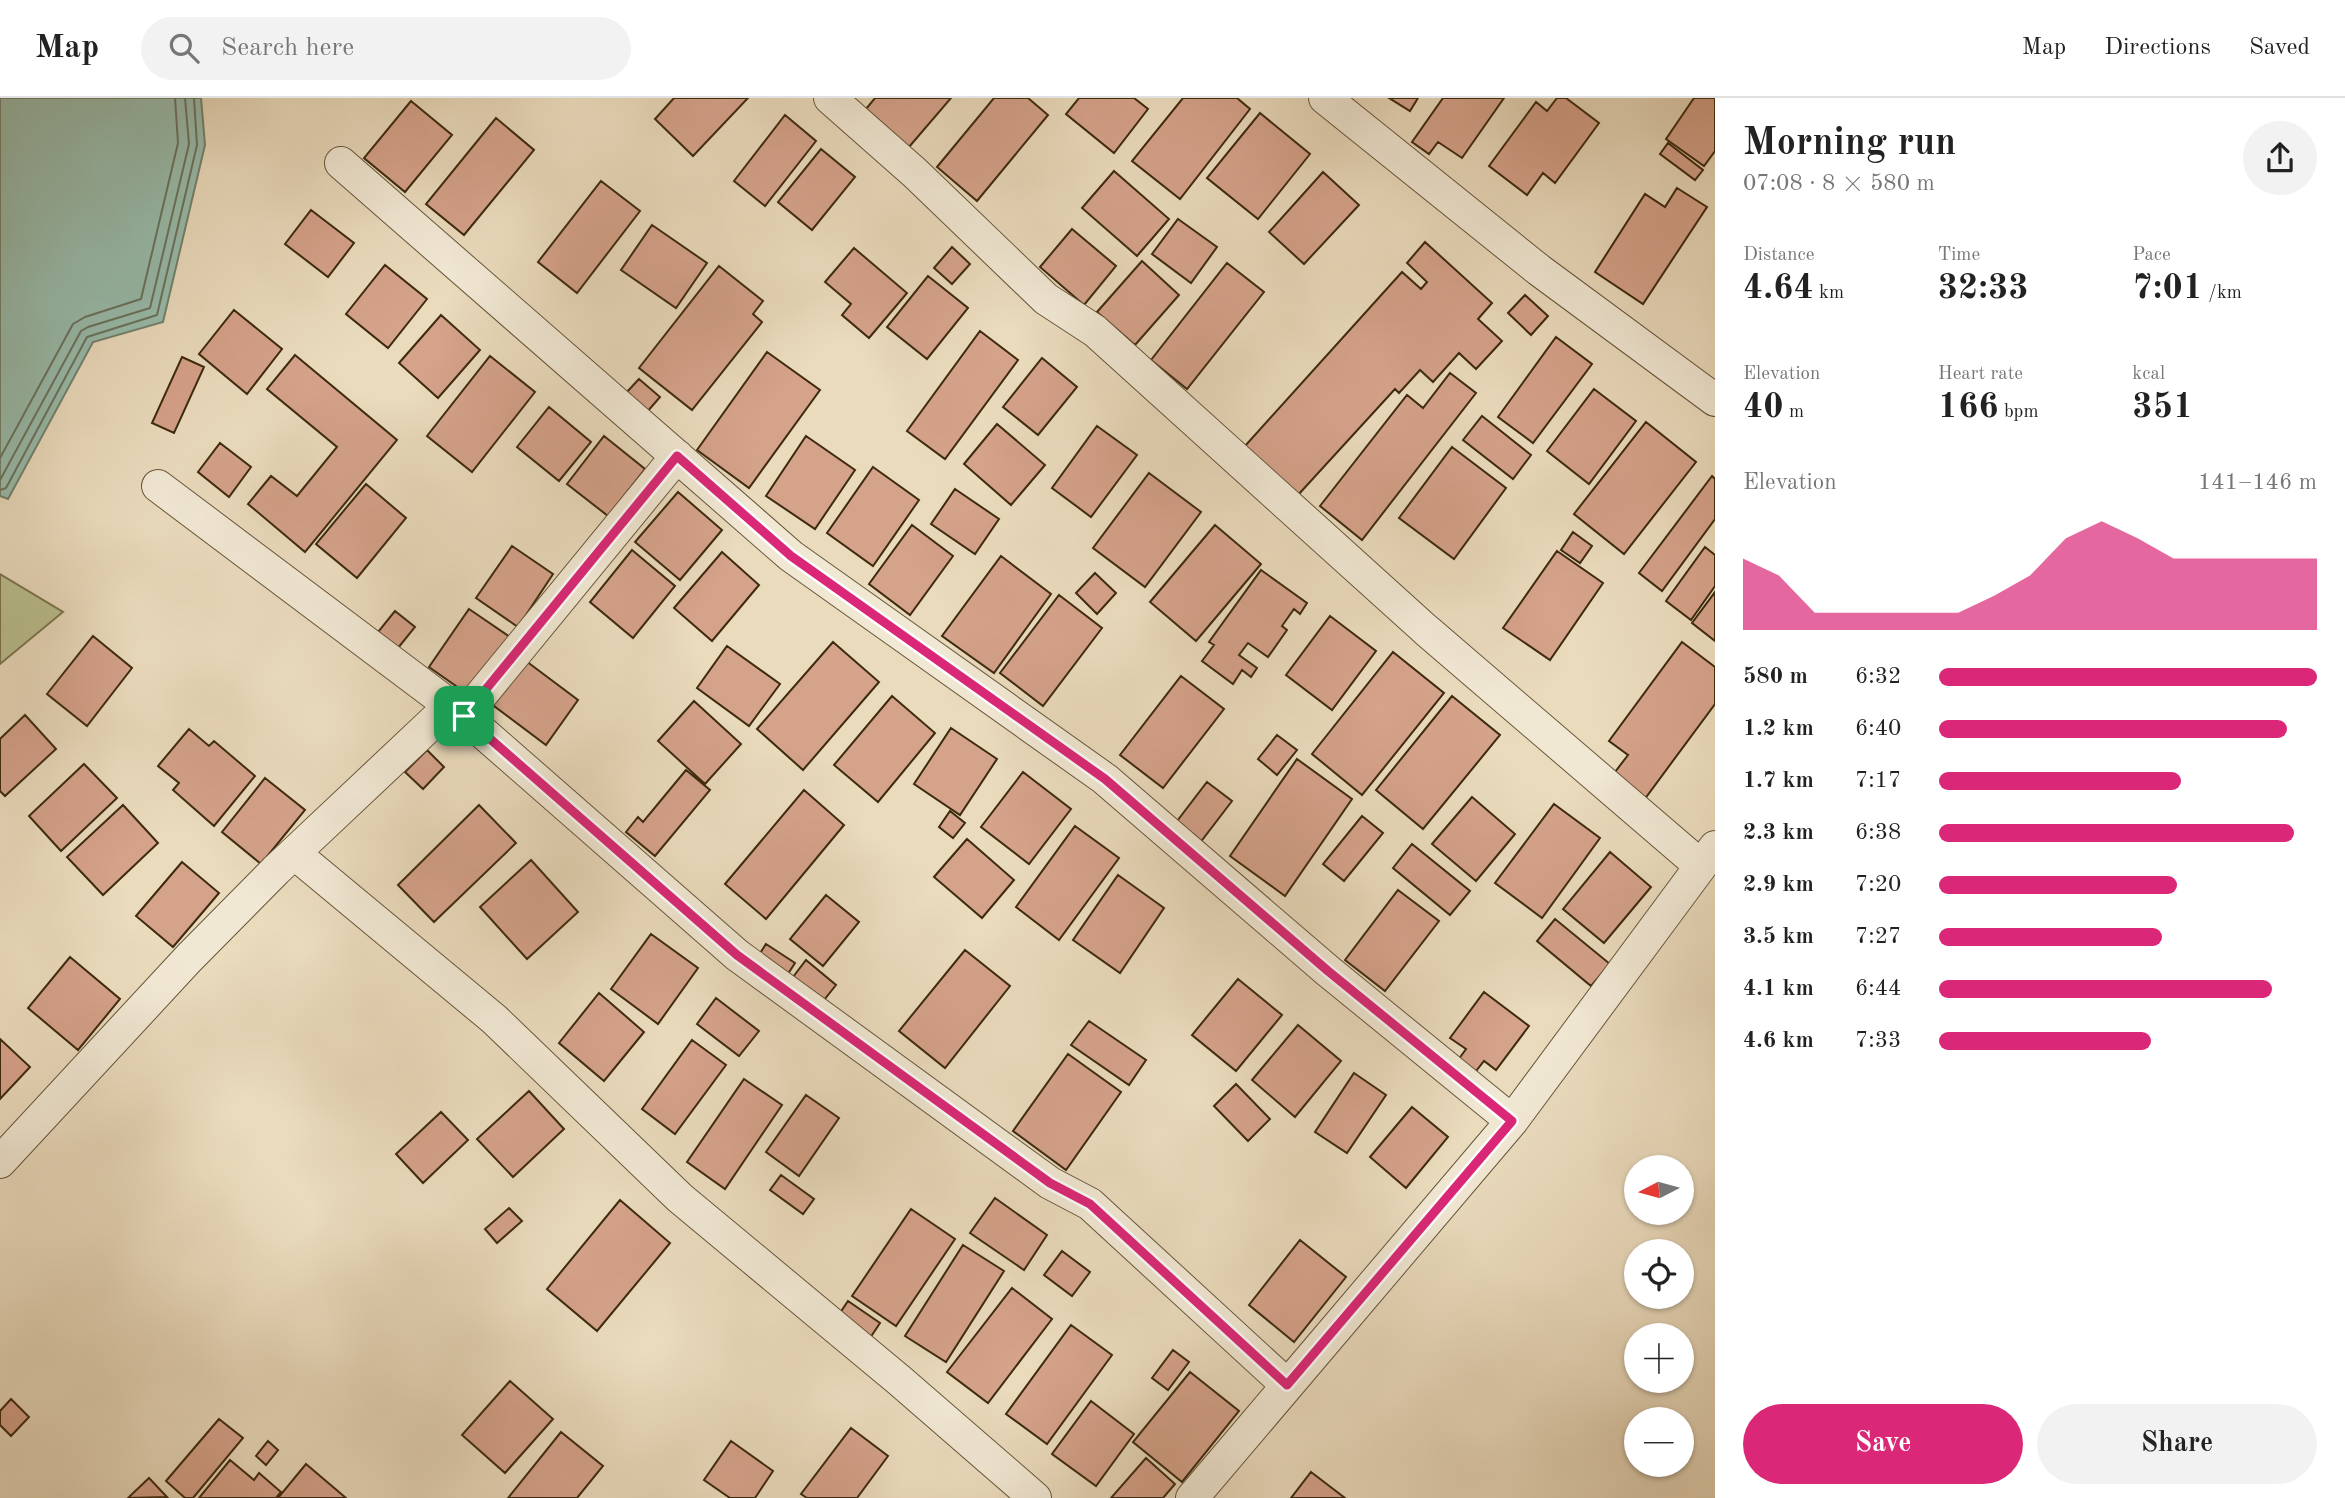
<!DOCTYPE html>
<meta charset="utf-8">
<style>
body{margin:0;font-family:"Old Standard TT",serif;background:#f2f2f2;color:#222;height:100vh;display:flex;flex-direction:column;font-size:26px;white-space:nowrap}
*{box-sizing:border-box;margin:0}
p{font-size:23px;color:#767676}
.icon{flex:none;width:38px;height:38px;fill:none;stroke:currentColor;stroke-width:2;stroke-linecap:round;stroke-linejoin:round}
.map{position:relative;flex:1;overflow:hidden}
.drawer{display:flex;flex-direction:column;background:#fff;width:630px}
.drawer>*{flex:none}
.needle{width:46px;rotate:264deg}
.buttons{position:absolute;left:1624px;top:1057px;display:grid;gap:14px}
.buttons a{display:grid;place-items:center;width:70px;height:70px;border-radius:50%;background:#fff;box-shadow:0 2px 5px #0004;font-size:35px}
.pin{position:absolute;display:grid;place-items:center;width:60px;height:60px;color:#fff;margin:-30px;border-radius:14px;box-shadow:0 4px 10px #0006}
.round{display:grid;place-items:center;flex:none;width:74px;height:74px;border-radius:37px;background:#f2f2f2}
.head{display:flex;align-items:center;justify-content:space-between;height:119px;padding:0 28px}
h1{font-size:38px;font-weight:700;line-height:52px}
.stats{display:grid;grid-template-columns:repeat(3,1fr);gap:10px;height:119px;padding:7px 28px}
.stats div{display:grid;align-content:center}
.stats b{font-size:35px;font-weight:700}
.stats small{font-size:19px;font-weight:400}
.stats p{font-size:19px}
.chart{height:196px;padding:14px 28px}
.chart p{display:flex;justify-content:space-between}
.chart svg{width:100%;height:126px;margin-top:7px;fill:#db2777;opacity:.7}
.cta{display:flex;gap:14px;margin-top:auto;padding:14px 28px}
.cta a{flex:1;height:80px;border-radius:42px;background:#db2777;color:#fff;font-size:28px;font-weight:700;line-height:80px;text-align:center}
.cta a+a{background:#f2f2f2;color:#222}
ul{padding:0 28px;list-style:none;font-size:23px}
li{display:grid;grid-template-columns:112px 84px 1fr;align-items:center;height:52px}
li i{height:18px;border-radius:9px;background:#db2777}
header{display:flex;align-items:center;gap:42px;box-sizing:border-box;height:98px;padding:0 35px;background:#fff;border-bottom:2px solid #e0e0e0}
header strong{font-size:33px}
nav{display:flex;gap:38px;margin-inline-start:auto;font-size:24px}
.search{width:490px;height:63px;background:#f2f2f2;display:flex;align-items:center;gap:18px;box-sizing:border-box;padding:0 24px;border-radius:38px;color:#767676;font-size:26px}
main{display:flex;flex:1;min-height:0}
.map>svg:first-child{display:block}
.green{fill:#babf8f;stroke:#7c744f;stroke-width:2}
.water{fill:#98bcac;stroke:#74826d;stroke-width:2}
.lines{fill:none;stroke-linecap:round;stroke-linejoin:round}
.shore{stroke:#6a735e;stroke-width:2}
.building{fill:#d5a28a;stroke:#3d2a0f;stroke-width:2}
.minor-casing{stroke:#68563a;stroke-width:34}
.minor{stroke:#f1e8d4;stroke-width:32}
.route-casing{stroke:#fff;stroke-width:14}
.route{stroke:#db2777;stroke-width:9}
</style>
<header>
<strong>Map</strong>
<div class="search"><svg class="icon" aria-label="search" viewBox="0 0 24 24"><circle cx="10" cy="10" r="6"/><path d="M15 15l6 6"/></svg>Search here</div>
<nav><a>Map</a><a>Directions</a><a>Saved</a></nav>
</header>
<main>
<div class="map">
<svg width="1715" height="1400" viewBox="0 0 1715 1400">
<rect width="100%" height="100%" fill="#eadbbd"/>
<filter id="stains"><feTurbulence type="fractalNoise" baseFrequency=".00286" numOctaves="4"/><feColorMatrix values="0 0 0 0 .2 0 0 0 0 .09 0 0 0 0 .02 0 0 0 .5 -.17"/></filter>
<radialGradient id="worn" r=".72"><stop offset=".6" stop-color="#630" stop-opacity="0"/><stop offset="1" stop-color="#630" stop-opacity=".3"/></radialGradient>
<path class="green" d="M0 476 63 514 0 566Z"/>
<path class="water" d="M0 0H201L205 47 163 224 93 244 8 401 0 398Z"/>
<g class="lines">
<path class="shore" d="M0 360 73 226 85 219 141 201 178 45 175 0
M0 382 81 233 88 229 150 210 189 46 185 0
M0 392 6 390 87 239 157 217 197 47 194 0"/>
</g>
<path class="building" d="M674 0H748L693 58 655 21Z
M875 0H951L909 49 866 11Z
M994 0H1028L1048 17 977 103 937 69Z
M1079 0H1134L1148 11 1114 55 1066 16Z
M1183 0H1237L1250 11 1180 101 1132 63Z
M1389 0H1418L1410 13Z
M1443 0H1504L1462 60 1438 44 1429 56 1412 44Z
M1557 0H1566L1599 25 1555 85 1543 75 1527 97 1489 68 1536 4 1547 13Z
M1694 0H1715V53L1704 68 1666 41Z
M411 3 452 37 405 94 364 60Z
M1260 15 1310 56 1258 121 1207 80Z
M785 17 816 43 765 108 734 83Z
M496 20 534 52 464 137 426 106Z
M1668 45 1703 72 1695 82 1660 56Z
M821 51 855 79 812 132 778 104Z
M1114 73 1169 121 1137 158 1082 110Z
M1323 74 1359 107 1304 166 1269 134Z
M601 83 640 113 577 195 538 164Z
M1677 90 1707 109 1643 206 1595 174 1645 96 1665 109Z
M311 112 354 145 328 179 285 146Z
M1178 121 1217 149 1191 185 1152 156Z
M652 127 707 165 676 210 621 172Z
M1072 131 1116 168 1084 207 1040 169Z
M1425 144 1492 205 1478 221 1502 243 1476 271 1459 255 1433 284 1420 272 1399 295 1395 291 1298 397 1245 348 1402 174 1421 191 1427 184 1407 165Z
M952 149 970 166 952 186 934 170Z
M854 150 907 195 869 240 842 217 851 206 825 184Z
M1142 163 1179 197 1135 247 1097 214Z
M1227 165 1264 194 1187 291 1151 262Z
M385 167 427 201 388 250 346 216Z
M719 168 763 203 753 216 762 224 692 312 639 270Z
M928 178 968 210 927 261 887 229Z
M1525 197 1548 218 1531 237 1508 215Z
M234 212 282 251 247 296 199 256Z
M441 217 480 252 438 300 399 265Z
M980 233 1018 262 945 361 907 333Z
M1556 239 1592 266 1533 345 1498 319Z
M767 254 820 292 749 390 697 352Z
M295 257 397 342 305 454 248 406 271 378 297 398 337 349 267 291Z
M490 258 535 294 472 374 427 338Z
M182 259 204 269 174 335 152 325Z
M1042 260 1077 289 1038 337 1003 309Z
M1450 275 1476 295 1362 442 1320 408 1407 297 1423 310Z
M639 281 660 299 647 314 626 295Z
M1594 291 1636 323 1589 386 1547 353Z
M549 309 591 344 559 383 517 349Z
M1482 318 1531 357 1513 381 1463 342Z
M1646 324 1696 364 1624 456 1574 416Z
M997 326 1045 367 1011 407 964 366Z
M1097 328 1137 357 1091 419 1052 390Z
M604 338 645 371 608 418 567 386Z
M806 338 855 372 815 431 766 398Z
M220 345 251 369 229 399 198 374Z
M1452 349 1506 390 1454 461 1399 420Z
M873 369 919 402 873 468 827 435Z
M1149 375 1201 414 1145 489 1093 450Z
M1712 378 1715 381V421L1662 493 1639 475Z
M366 386 406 420 357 480 316 446Z
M955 391 999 421 975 456 931 426Z
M678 394 722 432 680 482 635 444Z
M912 427 953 458 910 517 869 486Z
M1215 427 1261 466 1196 543 1150 504Z
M1573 434 1592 448 1580 465 1561 452Z
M512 448 553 476 518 529 476 500Z
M1705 449 1715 457V488L1691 522 1666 503Z
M632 452 675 488 633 540 590 504Z
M1557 453 1603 485 1550 562 1503 530Z
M722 454 759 487 712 543 674 510Z
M1001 458 1051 496 994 575 942 538Z
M1261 472 1307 505 1300 516 1294 511 1282 528 1287 532 1268 559 1248 545 1239 557 1257 570 1251 579 1242 572 1233 586 1202 563 1214 547 1209 544Z
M1095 475 1116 495 1097 516 1076 495Z
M1715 494V543L1692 525Z
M1059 497 1102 530 1043 608 1000 575Z
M469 511 513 541 473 600 429 569Z
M395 513 415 529 398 550 378 534Z
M1330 518 1376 553 1332 612 1286 577Z
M93 538 132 570 87 628 47 596Z
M833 544 879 584 803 672 757 631Z
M1682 544 1715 569V606L1644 702 1612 678 1628 657 1609 643Z
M727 548 780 586 749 628 697 590Z
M1393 554 1444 595 1362 697 1312 656Z
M522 560 578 602 546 647 490 605Z
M1181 578 1224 611 1163 690 1120 657Z
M892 598 935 635 878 704 834 667Z
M1452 598 1500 637 1423 731 1376 692Z
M694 603 741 646 705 686 658 643Z
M25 617 56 651 5 698 0 693V641Z
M951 630 997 661 960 717 914 686Z
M189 631 209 648 214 643 255 678 214 728 173 692 179 685 158 668Z
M1277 637 1297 652 1277 677 1258 661Z
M427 652 444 669 423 691 405 674Z
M1297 661 1352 701 1285 798 1230 758Z
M84 666 117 700 61 753 29 718Z
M686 672 710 692 655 758 626 734 638 719 643 724Z
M1023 674 1071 711 1029 766 981 729Z
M265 680 305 712 261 766 222 734Z
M1207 684 1232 703 1196 750 1171 731Z
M804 692 844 727 766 821 725 786Z
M1472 699 1515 736 1476 783 1432 746Z
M1554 706 1600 740 1542 820 1495 785Z
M123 707 158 745 103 797 67 759Z
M479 707 516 745 434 824 398 787Z
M950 713 965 725 953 740 939 729Z
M1362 718 1383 735 1344 783 1323 766Z
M1075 728 1119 760 1059 842 1016 809Z
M967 741 1014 782 982 820 934 779Z
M1412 746 1470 793 1450 817 1393 770Z
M1610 754 1651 789 1604 845 1563 811Z
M531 762 578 814 527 861 480 809Z
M182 764 219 795 173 849 136 818Z
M1118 777 1164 810 1120 875 1073 842Z
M1398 792 1439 823 1385 893 1345 862Z
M826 797 859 824 823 868 790 841Z
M1555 821 1610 866 1591 888 1537 843Z
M651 836 698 870 658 926 611 891Z
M766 846 795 865 784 882 755 863Z
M965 852 1010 888 945 970 899 933Z
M70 859 120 901 78 952 28 910Z
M806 862 836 887 820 907 790 883Z
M1238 881 1282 917 1236 973 1192 937Z
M1484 894 1529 928 1496 972 1484 963 1473 977 1456 965 1466 951 1450 940Z
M599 895 644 934 604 983 559 945Z
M716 900 759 933 739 958 697 926Z
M1089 923 1146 962 1129 987 1071 947Z
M1298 927 1341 963 1295 1019 1252 982Z
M0 941 30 969 0 1001Z
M692 942 726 967 675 1036 642 1011Z
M1068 956 1121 994 1066 1072 1013 1033Z
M1354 975 1386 997 1347 1055 1315 1034Z
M744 981 782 1007 725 1091 687 1064Z
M1236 986 1270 1021 1248 1043 1214 1008Z
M529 993 564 1031 513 1079 477 1041Z
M806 997 839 1020 799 1078 766 1054Z
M1412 1009 1448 1039 1406 1090 1370 1059Z
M441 1014 468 1042 423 1085 396 1056Z
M781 1077 814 1101 803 1116 770 1092Z
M995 1100 1047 1137 1024 1172 970 1135Z
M620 1102 670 1145 597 1233 547 1191Z
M509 1110 522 1123 497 1145 485 1131Z
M911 1111 955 1141 896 1228 852 1198Z
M1300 1142 1346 1179 1294 1244 1249 1207Z
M963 1147 1004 1173 946 1264 905 1238Z
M1062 1153 1090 1174 1072 1198 1044 1177Z
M1012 1190 1052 1221 988 1305 947 1274Z
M848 1203 880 1225 868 1243 836 1221Z
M1071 1227 1112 1257 1047 1346 1006 1316Z
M1173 1252 1189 1264 1168 1292 1152 1280Z
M1190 1274 1239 1313 1182 1384 1133 1344Z
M510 1283 553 1321 505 1375 462 1337Z
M11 1301 29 1319 11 1338 0 1327V1313Z
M1091 1303 1134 1336 1096 1388 1052 1356Z
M219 1321 243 1340 193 1400H185L166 1383Z
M851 1330 888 1358 857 1400H807L801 1396Z
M561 1334 603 1368 577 1400H508Z
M268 1343 278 1352 266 1367 256 1358Z
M731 1343 773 1373 755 1400H730L704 1382Z
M1146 1360 1175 1386 1163 1400H1111Z
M230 1362 254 1382 259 1375 281 1394 276 1400H199Z
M306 1366 346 1400H278Z
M1311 1374 1345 1400H1291Z
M149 1380 167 1399 128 1400Z"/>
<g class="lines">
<g class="minor-casing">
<path id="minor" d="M830 0 915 75 1046 201 1095 233 1426 532 1701 768
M1325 0 1539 172 1715 302
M341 65 791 458 1105 681 1328 873 1512 1023
M158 388 464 618 737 857 1050 1085 1090 1106 1287 1287
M464 618 677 358
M294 755 494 921 680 1100 899 1282 1035 1400
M0 1064 189 860 276 772 450 608
M1192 1400 1512 1023 1715 749"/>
</g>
<use href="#minor" class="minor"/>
</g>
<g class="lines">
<g class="route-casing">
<path id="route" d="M677 358 791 458 1105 681 1328 873 1512 1023 1287 1287 1090 1106 1050 1085 737 857 464 618Z"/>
</g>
<use href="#route" class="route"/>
</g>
<rect width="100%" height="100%" filter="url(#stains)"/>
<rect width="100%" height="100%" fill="url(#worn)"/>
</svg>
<div class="buttons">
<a><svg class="needle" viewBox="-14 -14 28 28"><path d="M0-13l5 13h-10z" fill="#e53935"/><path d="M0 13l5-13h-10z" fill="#767676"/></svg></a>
<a><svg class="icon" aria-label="locate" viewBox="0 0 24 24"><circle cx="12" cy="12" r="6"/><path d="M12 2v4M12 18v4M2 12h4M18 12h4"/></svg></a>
<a>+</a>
<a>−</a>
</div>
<div class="pin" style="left:464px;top:618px;background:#1e9e55"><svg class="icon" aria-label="arrive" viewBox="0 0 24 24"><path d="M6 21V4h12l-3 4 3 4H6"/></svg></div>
</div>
<section class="drawer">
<div class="head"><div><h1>Morning run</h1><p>07:08 · 8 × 580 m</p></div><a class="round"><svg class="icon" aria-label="share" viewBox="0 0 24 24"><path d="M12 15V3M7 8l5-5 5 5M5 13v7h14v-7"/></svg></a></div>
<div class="stats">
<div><p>Distance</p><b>4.64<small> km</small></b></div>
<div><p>Time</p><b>32:33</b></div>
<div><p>Pace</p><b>7:01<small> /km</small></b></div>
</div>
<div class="stats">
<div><p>Elevation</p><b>40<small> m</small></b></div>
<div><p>Heart rate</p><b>166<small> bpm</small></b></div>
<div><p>kcal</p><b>351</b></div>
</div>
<div class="chart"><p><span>Elevation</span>141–146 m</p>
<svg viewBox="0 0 160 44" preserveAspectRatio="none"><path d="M0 44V19L10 25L20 38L30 38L40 38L50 38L60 38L70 32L80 25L90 12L100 6L110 12L120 19L130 19L140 19L150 19L160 19V44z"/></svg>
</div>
<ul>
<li><b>580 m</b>6:32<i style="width:100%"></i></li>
<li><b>1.2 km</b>6:40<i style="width:92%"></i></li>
<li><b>1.7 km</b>7:17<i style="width:64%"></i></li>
<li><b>2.3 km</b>6:38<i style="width:94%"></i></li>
<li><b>2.9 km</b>7:20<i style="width:63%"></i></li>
<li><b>3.5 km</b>7:27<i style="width:59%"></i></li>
<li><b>4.1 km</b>6:44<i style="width:88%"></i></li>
<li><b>4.6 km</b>7:33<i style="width:56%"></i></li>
</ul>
<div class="cta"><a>Save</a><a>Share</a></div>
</section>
</main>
